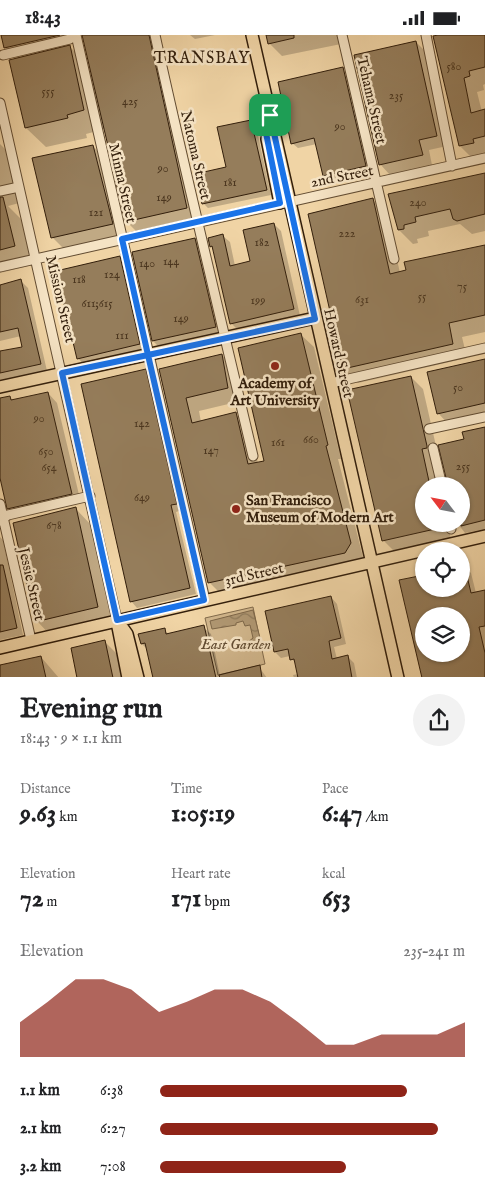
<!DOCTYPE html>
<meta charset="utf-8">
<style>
body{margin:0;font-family:"IM FELL English",serif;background:#f2f2f2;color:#202124;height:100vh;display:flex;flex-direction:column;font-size:19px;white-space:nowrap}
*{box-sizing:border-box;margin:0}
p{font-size:16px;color:#757577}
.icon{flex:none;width:28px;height:28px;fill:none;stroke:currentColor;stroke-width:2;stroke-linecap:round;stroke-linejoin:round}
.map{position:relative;height:642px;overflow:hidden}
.panel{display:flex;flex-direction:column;background:#fff;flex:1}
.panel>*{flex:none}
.needle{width:32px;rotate:302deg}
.controls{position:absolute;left:415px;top:442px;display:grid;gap:10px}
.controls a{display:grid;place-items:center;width:55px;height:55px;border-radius:50%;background:#fff;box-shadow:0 1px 4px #0004;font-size:25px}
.pin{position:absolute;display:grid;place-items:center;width:42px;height:42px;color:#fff;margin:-21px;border-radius:10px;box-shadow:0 2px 8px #0006}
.round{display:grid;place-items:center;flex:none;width:52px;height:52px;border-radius:26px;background:#f2f2f2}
.overview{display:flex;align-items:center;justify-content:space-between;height:85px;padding:0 20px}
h1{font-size:28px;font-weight:800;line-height:38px}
.stats{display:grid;grid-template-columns:repeat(3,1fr);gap:8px;height:85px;padding:5px 20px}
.stats div{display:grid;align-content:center}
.stats b{font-size:25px;font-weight:800}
.stats small{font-size:14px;font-weight:400}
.stats p{font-size:14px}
.chart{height:140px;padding:10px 20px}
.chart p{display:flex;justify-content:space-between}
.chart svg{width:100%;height:90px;margin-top:5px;fill:#8f2418;opacity:.7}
ul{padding:0 20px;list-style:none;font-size:16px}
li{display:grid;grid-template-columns:80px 60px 1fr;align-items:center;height:38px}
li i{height:12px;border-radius:6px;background:#8f2418}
.status{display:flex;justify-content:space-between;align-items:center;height:35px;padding:0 25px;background:#fff;direction:ltr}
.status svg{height:14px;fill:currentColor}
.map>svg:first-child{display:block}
.green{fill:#d0b58b;stroke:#816a4b}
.water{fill:url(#water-waves);stroke:#7d6648}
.shadow{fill:#0003;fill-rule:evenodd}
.building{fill:#957d5b;stroke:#321e0b;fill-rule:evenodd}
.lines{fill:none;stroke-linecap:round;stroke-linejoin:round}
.minor-casing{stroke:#624c32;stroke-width:11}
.major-casing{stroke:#321e0b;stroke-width:14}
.minor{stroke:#f5e3c4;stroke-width:9}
.major{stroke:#f0d4a5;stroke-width:11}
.route-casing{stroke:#fff;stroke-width:10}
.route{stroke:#1a73e8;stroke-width:6}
.poi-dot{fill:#8f2418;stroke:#f5e3c4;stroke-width:2}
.labels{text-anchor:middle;stroke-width:5;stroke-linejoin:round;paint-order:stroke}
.number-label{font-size:12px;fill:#4b361f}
.street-label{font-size:15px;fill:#321e0b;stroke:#f5e3c4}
.poi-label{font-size:15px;font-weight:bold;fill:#321e0b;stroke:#f5e3c4}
.park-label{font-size:15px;font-style:italic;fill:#614b31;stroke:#f5e3c4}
.neighbourhood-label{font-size:16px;letter-spacing:1px;fill:#321e0b;stroke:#f5e3c4}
</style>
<div class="status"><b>18:43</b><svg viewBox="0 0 49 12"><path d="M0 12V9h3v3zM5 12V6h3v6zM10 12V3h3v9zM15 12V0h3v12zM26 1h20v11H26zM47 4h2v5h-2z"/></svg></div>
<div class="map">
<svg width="485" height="643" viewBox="0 0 485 643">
<defs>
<pattern id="water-waves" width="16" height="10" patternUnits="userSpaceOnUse" patternTransform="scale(1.25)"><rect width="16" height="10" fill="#af9671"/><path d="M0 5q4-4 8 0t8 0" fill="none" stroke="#8f7a5b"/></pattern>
</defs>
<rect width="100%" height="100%" fill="#f0d4a5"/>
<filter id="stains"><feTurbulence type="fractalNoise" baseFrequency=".004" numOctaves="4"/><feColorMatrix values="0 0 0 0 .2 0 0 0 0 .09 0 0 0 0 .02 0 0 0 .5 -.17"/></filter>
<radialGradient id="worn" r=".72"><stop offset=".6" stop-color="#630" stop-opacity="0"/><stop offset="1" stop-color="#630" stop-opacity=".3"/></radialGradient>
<path class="green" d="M253 572 265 629 218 640 205 583Z"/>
<path class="water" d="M253 575 261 607 256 608 257 612 250 614 248 607 253 603 250 590 245 591 243 586 236 588V590L212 594 210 586Z"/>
<path class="shadow" d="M3 0H70L72 9 68 10 91 33 84 0H159L196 182 136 196 126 186 122 138 105 94 86 99 87 103 46 112 26 93 17 24 5 13Z
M190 0H215L195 4Z
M267 0H345L346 8 282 21 269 8Z
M444 0H485V49L483 50 484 55 477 57 482 77 485 76V122L474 125 460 111Z
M416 7 427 18 447 111 429 115 432 130 390 140 380 129Z
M343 34 348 39 370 136 329 146 324 140 317 109 298 113 292 108Z
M250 86 256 91 271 160 208 173 203 168 228 133Z
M0 109 12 121 23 167 8 171 23 186 33 230 0 238Z
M93 111 108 127 127 204 68 218 52 202Z
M485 139V196L472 199 460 189 428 196 429 201 417 204 418 208 413 209 399 195 390 160Z
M373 165 387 179 400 238 485 211V297L462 302 467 323 358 348 344 334Z
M274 189 281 196 300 281 238 295 231 288 215 215 211 211 223 201 230 207 235 231 251 227Z
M195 204 202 212 223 299 161 314 153 306Z
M120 223 126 229 146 316 84 330 78 323Z
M21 246 28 253 47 336 0 346V318L23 313 21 301 0 306V251Z
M300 299 314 312 341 424H338L363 522 358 531 223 561 209 547 160 335 222 320 235 333 241 366 199 376 201 387 236 379 249 392 258 428 265 427Z
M485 325V383L450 391 438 378Z
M145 335 152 342 182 475 176 477 196 559 137 573 131 566Z
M411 342 423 354 439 424V451H424V489H448L451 505 396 518 383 505Z
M48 358 57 368 81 468 18 483 9 473 0 437V365L10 362 13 366Z
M485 394V494L465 498 458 489H461V451H449L440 411 465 405Z
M76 474 92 491 114 589 53 603 37 586Z
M0 502 3 505 23 600 0 605Z
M464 531 471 538 476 558 485 556V643H423L424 554H461ZM424 581H461V619H424Z
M331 562 337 569 346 609 334 612 337 624 348 622 354 628 357 643H294L293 640 298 639 296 629 290 621 281 623 275 617Z
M203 592 211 599 220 641 259 632 267 643H154L148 615 142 609 164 595 170 600Z
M105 607 124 626 128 643H79Z
M41 622 59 643H0V632Z"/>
<path class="building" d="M1 0H60L4 13Z
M82 0H149L187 173 125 187 114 139 120 138 112 128Z
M266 0H294V3L268 9Z
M438 0H485V32L469 36 470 41 464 43 471 78 485 74V101L473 104 474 108 459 111 433 1Z
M416 6 437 101 419 105 423 120 379 130 354 20Z
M70 10 84 75 67 80 68 83 25 93 9 25Z
M343 32 366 131 323 141 314 103 291 109 278 47Z
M251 85 267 155 202 169 195 139 226 132 217 92Z
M93 110 113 189 51 203 32 123Z
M485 138V179L457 186 453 184 450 174 415 182 416 187 404 190V194L398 195 388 159Z
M0 162H3L15 211 0 215Z
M373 163 390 239 406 235 404 227 485 210V280L449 288 453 309 343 334 308 179Z
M274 188 294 274 230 289 212 211 210 212 208 203 223 199 230 231 250 226 243 195Z
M195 203 216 292 152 306 132 217Z
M120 221 140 309 77 324 56 236Z
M21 244 41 329 0 338V316L22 312 18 293 0 297V250Z
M301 298 328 410 326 411 351 508 345 518 208 548 159 334 222 319 228 353 186 363 192 388 236 377 248 429 264 426 238 313Z
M485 324V368L437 379 427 337Z
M146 334 177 469 171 470 190 553 130 567 81 349Z
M411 341 427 411V413L422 414 430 451H424V489H444V492L382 506 347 355Z
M48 357 72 459 7 474 0 443V363L10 361 11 365Z
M485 392V485L461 491V451H448L438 410 464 404 462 397Z
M76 472 98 572 35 587 13 488Z
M461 528H464L471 558 485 555V591L479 592 485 618V643H422L399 545 424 540V554H461ZM424 581H461V619H424Z
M0 530H3L17 593 0 597Z
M331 561 341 603 329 606 332 624 348 620 352 643H298L294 624 290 625 288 614 274 617 265 576Z
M204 590 216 643H153L145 608 141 609 138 599 165 593 166 599Z
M105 605 113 643H77L71 613Z
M41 621 46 643H0V630Z
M260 630 262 643H220L219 640Z"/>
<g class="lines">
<g class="minor-casing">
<path id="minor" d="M76 0 205 565
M155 0C186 141 220 281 253 421
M342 0 394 224
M426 0 452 131
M3 20 70 4
M0 68 117 585
M0 156 19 152
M0 232 485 123
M331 348 485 313
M429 394 485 382
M433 413 442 451
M0 469 31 605
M0 486 8 480 90 461
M450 489 451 494"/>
</g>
<g class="major-casing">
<path id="major" d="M252 0 398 643
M267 104 280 168
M0 352 315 283
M117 585 127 599 138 643
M117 587 128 643
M0 613 485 501"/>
</g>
<use href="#minor" class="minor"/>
<use href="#major" class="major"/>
</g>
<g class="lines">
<g class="route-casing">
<path id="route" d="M270 80 266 98 280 168 122 204 148 320 62 338 117 585 204 565 148 320 315 284 270 80"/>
</g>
<use href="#route" class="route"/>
</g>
<g class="poi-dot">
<circle cx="275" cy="331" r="5"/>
<circle cx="236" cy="474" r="5"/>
</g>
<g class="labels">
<g class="number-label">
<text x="454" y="35">580</text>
<text x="48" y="60">555</text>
<text x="396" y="64">235</text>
<text x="130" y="70">425</text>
<text x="340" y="95">90</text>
<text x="163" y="137">90</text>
<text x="230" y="151">181</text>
<text x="164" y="166">149</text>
<text x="418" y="171">240</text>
<text x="96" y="181">121</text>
<text x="347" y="202">222</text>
<text x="262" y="211">182</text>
<text x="171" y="230">144</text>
<text x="147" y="232">140</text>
<text x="112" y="243">124</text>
<text x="79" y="248">118</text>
<text x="462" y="255">75</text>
<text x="422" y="265">55</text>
<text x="362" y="268">631</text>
<text x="258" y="269">199</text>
<text x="97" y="272">611;615</text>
<text x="181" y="287">149</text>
<text x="122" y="304">111</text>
<text x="458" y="356">50</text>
<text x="39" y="387">90</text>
<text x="142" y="392">142</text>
<text x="311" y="408">660</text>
<text x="278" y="411">161</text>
<text x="211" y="419">147</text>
<text x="46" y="420">650</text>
<text x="463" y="435">255</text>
<text x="49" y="436">654</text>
<text x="142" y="466">649</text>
<text x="54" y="494">678</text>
</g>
<g class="street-label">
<text transform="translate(372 65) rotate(77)" y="5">Tehama Street</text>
<text transform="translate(196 120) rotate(77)" y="5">Natoma Street</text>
<text transform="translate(342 141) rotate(-11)" y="5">2nd Street</text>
<text transform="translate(123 148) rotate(77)" y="5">Minna Street</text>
<text transform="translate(61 264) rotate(77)" y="5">Mission Street</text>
<text transform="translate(339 318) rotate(77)" y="5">Howard Street</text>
<text transform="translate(254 539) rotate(-13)" y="5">3rd Street</text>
<text transform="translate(32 549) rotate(77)" y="5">Jessie Street</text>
</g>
<g class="poi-label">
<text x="275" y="353">Academy of<tspan x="275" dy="17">Art University</tspan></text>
<text x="246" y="470" text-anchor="start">San Francisco<tspan x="246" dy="17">Museum of Modern Art</tspan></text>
</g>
<g class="park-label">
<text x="236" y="614">East Garden</text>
</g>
<g class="neighbourhood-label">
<text x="202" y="28">TRANSBAY</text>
</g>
</g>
<rect width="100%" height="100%" filter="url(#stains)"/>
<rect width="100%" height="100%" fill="url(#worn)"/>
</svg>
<div class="controls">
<a><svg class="needle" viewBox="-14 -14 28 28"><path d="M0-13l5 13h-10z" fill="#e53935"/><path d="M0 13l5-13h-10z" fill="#757577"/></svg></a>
<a><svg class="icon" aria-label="locate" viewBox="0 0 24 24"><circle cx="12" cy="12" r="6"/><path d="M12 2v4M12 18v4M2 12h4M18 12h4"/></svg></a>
<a><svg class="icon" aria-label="layers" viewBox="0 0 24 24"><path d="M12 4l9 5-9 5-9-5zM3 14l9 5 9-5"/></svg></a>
</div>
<div class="pin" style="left:270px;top:80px;background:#1e9e55"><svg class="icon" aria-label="arrive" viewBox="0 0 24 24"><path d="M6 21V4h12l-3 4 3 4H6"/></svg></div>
</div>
<section class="panel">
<div class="overview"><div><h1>Evening run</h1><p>18:43 · 9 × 1.1 km</p></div><a class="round"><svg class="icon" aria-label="share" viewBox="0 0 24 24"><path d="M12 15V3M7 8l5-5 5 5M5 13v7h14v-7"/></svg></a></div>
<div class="stats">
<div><p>Distance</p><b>9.63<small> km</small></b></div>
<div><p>Time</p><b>1:05:19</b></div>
<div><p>Pace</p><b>6:47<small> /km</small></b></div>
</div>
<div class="stats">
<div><p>Elevation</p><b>72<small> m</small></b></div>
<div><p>Heart rate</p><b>171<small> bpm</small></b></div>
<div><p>kcal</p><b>653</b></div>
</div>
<div class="chart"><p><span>Elevation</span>235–241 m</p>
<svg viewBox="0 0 160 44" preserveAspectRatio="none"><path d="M0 44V27L10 17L20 6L30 6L40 11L50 22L60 17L70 11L80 11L90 17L100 27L110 38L120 38L130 33L140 33L150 33L160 27V44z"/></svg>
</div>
<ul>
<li><b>1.1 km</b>6:38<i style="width:81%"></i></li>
<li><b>2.1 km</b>6:27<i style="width:91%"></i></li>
<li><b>3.2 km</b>7:08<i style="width:61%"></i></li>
</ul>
</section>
